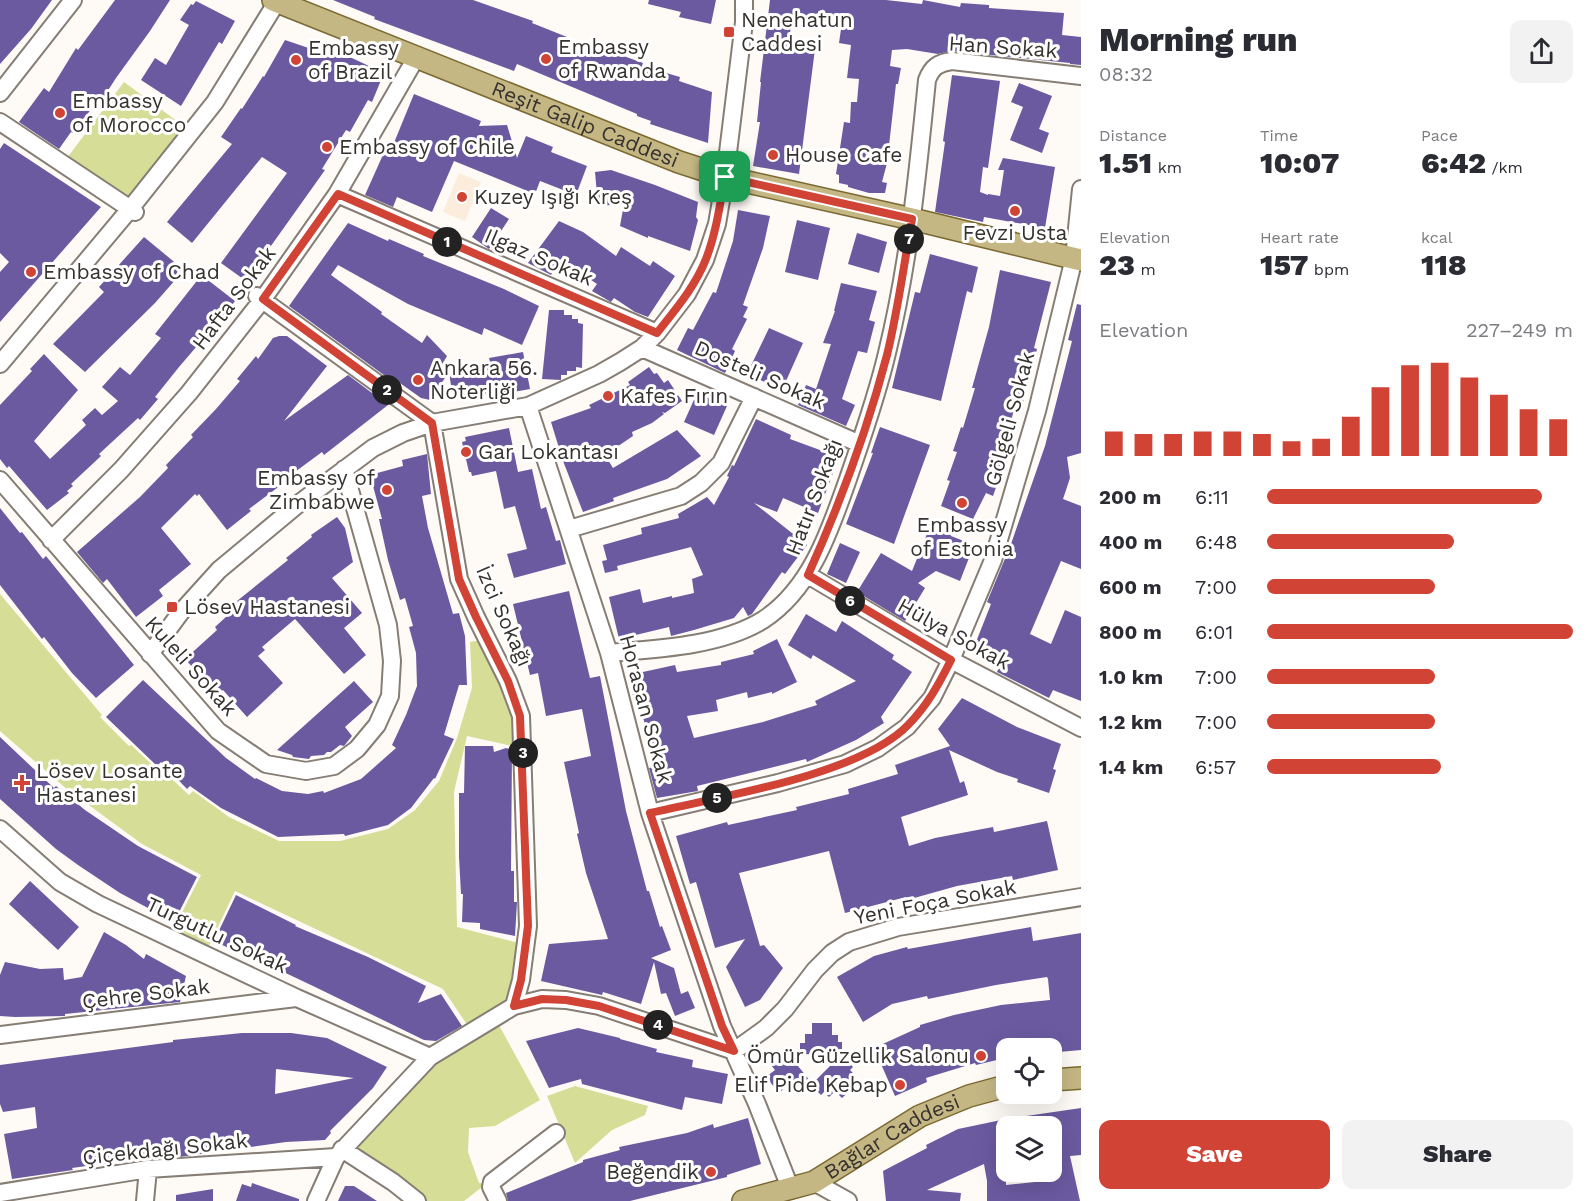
<!DOCTYPE html>
<meta charset="utf-8">
<style>
body{margin:0;font-family:"Work Sans",sans-serif;background:#f2f2f3;color:#2b2b33;height:100vh;display:flex;flex-direction:column;font-size:22px;white-space:nowrap}
*{box-sizing:border-box;margin:0}
p{font-size:20px;color:#7c7c81}
.icon{flex:none;width:33px;height:33px;fill:none;stroke:currentColor;stroke-width:2;stroke-linecap:round;stroke-linejoin:round}
.map{position:relative;flex:1;overflow:hidden}
.sheet{display:flex;flex-direction:column;background:#fff;width:510px}
.sheet>*{flex:none}
.controls{position:absolute;left:996px;top:1038px;display:grid;gap:12px}
.controls a{display:grid;place-items:center;width:66px;height:66px;border-radius:12px;background:#fff;box-shadow:0 6px 24px #0002;font-size:30px}
.pin{position:absolute;display:grid;place-items:center;width:51px;height:51px;color:#fff;margin:-26px;border-radius:12px;box-shadow:0 3px 9px #0006}
.km{position:absolute;width:30px;height:30px;margin:-15px;border-radius:50%;background:#222;color:#fff;font-size:16px;line-height:30px;text-align:center}
.round{display:grid;place-items:center;flex:none;width:63px;height:63px;border-radius:12px;background:#f2f2f3}
.head{display:flex;align-items:center;justify-content:space-between;height:102px;padding:0 18px}
h1{font-size:33px;font-weight:800;line-height:45px}
.stats{display:grid;grid-template-columns:repeat(3,1fr);gap:9px;height:102px;padding:6px 18px}
.stats div{display:grid;align-content:center}
.stats b{font-size:30px;font-weight:800}
.stats small{font-size:16px;font-weight:400}
.stats p{font-size:16px}
.chart{height:168px;padding:12px 18px}
.chart p{display:flex;justify-content:space-between}
.chart svg{width:100%;height:108px;margin-top:6px;stroke:#d04335;stroke-width:6}
.action{display:flex;gap:12px;margin-top:auto;padding:12px 18px}
.action a{flex:1;height:69px;border-radius:12px;background:#d04335;color:#fff;font-size:24px;font-weight:800;line-height:69px;text-align:center}
.action a+a{background:#f2f2f3;color:#2b2b33}
ul{padding:0 18px;list-style:none;font-size:20px}
li{display:grid;grid-template-columns:96px 72px 1fr;align-items:center;height:45px}
li i{height:15px;border-radius:8px;background:#d04335}
main{display:flex;flex:1;min-height:0}
.map>svg:first-child{display:block}
.built{fill:#fbecdc}
.green{fill:#d5dd97}
.building{fill:#6b5aa0;fill-rule:evenodd}
.lines{fill:none;stroke-linecap:round;stroke-linejoin:round}
.minor-casing{stroke:#867d74;stroke-width:20}
.major-casing{stroke:#7a6931;stroke-width:24}
.minor{stroke:#fff;stroke-width:16}
.major{stroke:#c5b784;stroke-width:21}
.route-casing{stroke:#fff;stroke-width:12}
.route{stroke:#d04335;stroke-width:8}
.poi-dot{fill:#d04335;stroke:#fff;stroke-width:2}
.labels{text-anchor:middle;stroke-width:6;stroke-linejoin:round;paint-order:stroke}
.poi-label{font-size:21px;fill:#36322f;stroke:#fff;text-anchor:start}
.street-label{font-size:21px;fill:#36322f;stroke:#fff}
</style>
<main>
<div class="map">
<svg width="1081" height="1201" viewBox="0 0 1081 1201">
<rect width="100%" height="100%" fill="#fefbf7"/>
<path class="built" d="M459 173 481 182 465 221 443 212Z"/>
<path class="green" d="M124 82 185 127 128 202 67 158Z
M0 594 102 715 100 717 129 746 131 745 160 772 162 770 189 795 193 791 229 817 279 841H340L388 829 415 810 439 781 457 738 472 688 470 642 487 639 508 681 522 748 467 736 454 792 457 927 526 945 514 1006 495 1018 540 1100 495 1126 469 1128 468 1152 479 1183 486 1184 464 1201H417L342 1149 430 1057 472 1032 443 989 235 891 205 954 169 938 201 875 142 844 86 803 85 805 0 731Z
M575 1086 648 1106 645 1115 612 1130 575 1163 547 1096Z"/>
<path class="building" d="M0 0H52L31 29 0 64Z
M115 0H170L150 31 116 78 98 106 95 104 73 133 71 132 59 149 19 122 44 88 49 92 76 48 78 50Z
M333 0H473L533 21 532 23 567 37 566 40 586 49 588 45 617 56 618 54 643 63 642 66 680 77 679 81 712 92 708 143 650 124 651 121 637 116V114L517 64 514 71 374 19 375 17Z
M649 0H716L711 24 679 17 681 12 648 4Z
M770 0H886L922 4 923 0 960 7 961 3 989 5V8L1064 13 1062 35 1081 37V65L1070 64V63L953 51 938 54 907 49 892 50 890 66 901 68 898 84H896L887 163 882 182 887 183 885 193H869L848 187V185L839 183V175L836 174 844 122 850 123 851 102H857L859 79 847 78 851 45 839 43 841 29 792 20 788 46 815 49 799 174 753 166 760 122H757L761 82H760Z
M196 1 235 21 222 44 219 42 181 106 141 80 155 58 166 65 189 25 180 20 191 4 193 5Z
M285 40 335 57 337 51 384 73 372 102 368 100 350 132 346 130 322 169 325 170 246 281 221 263 287 173 262 157 192 243 167 222 232 144 221 137 241 108 242 109 263 76 264 77Z
M952 75 1000 81 988 168 983 167 980 192 988 195V194L1000 196 1004 170H998L1003 158 1055 167 1045 228 984 217 983 222 935 212 945 142 943 141Z
M1019 83 1052 96 1039 129 1049 133 1042 153 1010 140 1023 107 1011 102Z
M414 94 481 121 479 126 507 125 517 158 526 136 553 147 551 152 587 166 576 195 540 181 535 194 454 161 432 212 397 197 393 207 365 195 386 148 391 150Z
M4 143 101 207 0 322V272L9 262 0 253V149Z
M611 170 655 185 698 202 696 217 698 220 690 251 648 236V238L620 226 624 204 598 206 595 172Z
M491 208 509 219 489 249 472 237Z
M738 210 770 216 763 248 743 305 748 307 743 317 747 319 732 349 735 351 725 373 677 350 688 328 693 330 713 292 716 293 733 241Z
M797 220 830 228 818 280 785 272Z
M559 221 583 232 616 256 621 247 650 266 653 261 675 276 648 317 635 312 614 298 611 302 592 291 597 284 560 259 551 275 528 263Z
M348 223 388 241 389 239 424 254 423 256 504 289 539 306 522 345 484 328 482 335 408 304 338 265 331 275 382 312 381 314 422 343 427 335 447 356 439 370 490 362 489 358 523 352 530 389 496 395 495 392 453 399 449 372 430 400 421 398 390 376 388 378 289 306Z
M857 233 887 242 879 273 848 264Z
M144 237 184 270 155 303 85 372 53 344 104 292 99 287Z
M930 254 978 267 972 293 967 291 941 401 892 388 915 292 920 293Z
M1000 270 1051 282 1034 348 1037 349 1023 402 1017 400 1005 441 1011 443 1003 467 993 496 986 493 973 519 941 506 950 481 947 480 957 452 953 451 961 427 963 428 975 388H972L989 327Z
M200 277H204L235 301 211 333 209 332 179 367 155 397 158 399 140 420 138 418 99 454 101 456 71 484 73 486 67 491 69 493 47 510 9 466 7 468 0 459V405L32 371 30 369 44 354 78 390 34 441 50 459 86 425 82 420 95 408 102 415 118 401 102 387 120 367 130 375 161 338 155 334Z
M841 283 877 291 869 320 875 322 867 353 858 351 842 399 855 405 846 426 798 405 806 385 816 389 831 344 823 343 835 311H834Z
M1077 304 1081 305V453L1067 457 1070 478 1063 499 1081 506V569L1061 561 1030 634 1051 644 1065 610 1081 617V701L1053 690 1049 698 997 672 1004 654 976 642 991 604 987 602 1011 544 1045 446 1072 341 1068 340Z
M549 310H564V315H572V319H578V323L583 324 582 368 576 367V371H567V375H561V380L542 379Z
M769 328 803 343 782 390 747 374Z
M279 336H287L327 366 284 421 348 375 388 405 324 455 322 452 280 483 281 485 249 509 251 511 227 530 199 494 197 496 195 494 161 528 191 564 159 590 163 596 136 617 107 579 103 583 77 552 140 497 168 468 166 465 193 437 191 435 216 409 240 381 237 379 256 356 258 359 273 338Z
M649 367 654 374 657 373 664 383 668 380 682 401 665 413 662 412 664 414 652 423 632 432 633 436 605 455 613 468 677 430 701 456 667 479 613 498 614 501 583 512 563 461 551 422 591 408 589 405 630 385 628 382Z
M697 393 727 406 714 435 684 422Z
M756 419 791 435 790 439 839 457 818 513 783 498 777 512 754 503 807 545 785 574 782 572 752 614 748 616 743 607 734 618 694 630 671 636 669 627 619 639 609 597 640 589 643 603 672 596V598L694 593 692 579 703 575 691 547 617 566 618 570 605 573 602 561 607 560 603 545 642 534 641 528 679 518 678 514 707 497 714 505 729 477 727 476 732 465 734 466Z
M880 427 930 445 894 544 846 524 873 453H871Z
M509 428 518 472 532 469 541 509 546 507 556 541 560 540 566 564 514 578 507 554 527 549 515 506 504 509 496 471 472 476 471 472H469L462 442 466 441 465 437Z
M427 454 431 494 422 496 428 528 453 614 459 613 465 636 467 685H459L444 735 454 739 435 779 434 778 411 808 388 825 345 836 344 834 278 837 221 808 190 786 187 789 161 762 157 766 106 717 143 680 226 758 255 779 256 778 282 791 308 794 323 791 324 793 361 779 396 748 392 745 406 715 417 686 416 653 409 627 413 626 405 598 400 600 388 560 379 519H382L370 475 403 466 402 460Z
M0 508 20 533 22 532 43 559 46 556 134 665 96 698 72 673 44 637 42 639 0 585Z
M337 517 345 528 353 562 332 578 362 613 344 628 366 655 344 674 295 619 262 647 265 650 258 656 283 683 247 717 223 690 218 695 185 659 217 630 215 627 240 604 237 601 288 560 286 558 312 537 311 535Z
M931 524 949 532 951 536 974 545 960 581 936 571 918 583 925 588 905 621 857 592 881 553 912 571Z
M840 543 860 552 846 583 827 574Z
M569 591 590 678 600 676 626 811 647 891H649L660 927 662 926 671 950 651 958 674 968 681 994 688 991 695 1008 675 1016 666 993 661 994 654 962 641 1004 603 992 602 995 541 981 549 944 608 939 586 873 577 834 579 833 564 762 591 756 582 709 546 716 538 673 530 675 513 604Z
M806 614 836 632 842 621 894 655 892 659 912 672 881 717 884 723 856 740 807 762 806 759 697 786 698 791 657 798 649 768 655 767 639 700 634 701 629 675 675 665 677 672 721 665V662L754 654 753 651 777 639 797 682 772 694V692L748 698 747 692 716 700 718 711 687 716 694 738 763 722 817 705 815 701 856 681 813 655 811 659 788 645Z
M354 681 373 702 345 727 352 736 344 746 340 745 331 752H327L324 755 311 756 309 759 293 757 292 755 277 750Z
M962 698 1017 727 1061 744 1053 769 1056 770 1049 793 1017 782 1018 779 997 772 949 750 960 783 964 781 968 795 901 817 909 846 935 838 993 827 994 832 1047 821 1058 870 1013 880 1012 876 957 886 907 900 906 897 845 913 829 851 739 873 760 946 764 945 783 968 760 1000 745 1007 726 967 745 939 715 948 696 882 690 884 676 836 727 822 728 825 797 810 796 807 849 794 848 789 898 774 895 765 950 746 938 729Z
M0 737 54 788 56 786 85 810 138 846 197 877 174 922 120 893 78 865 56 849 0 799Z
M465 746H493L494 752 506 748 512 750 511 871H514V902H517L515 936 480 929V923L462 922 463 894H461L459 857V793H464Z
M30 881 79 927 58 950 9 904Z
M236 895 296 925 295 926 368 957 426 986 418 1003 441 994 462 1026 436 1041 424 1040 313 986 275 968 274 970 214 941Z
M1031 927 1033 941 1081 933V1050L1059 1052 1058 1048H1004L1005 1058 976 1065 975 1063 926 1078 927 1082 895 1096 874 1048 920 1027V1025L954 1015 1001 1005 1050 1000 1048 979 1047 977 996 985 928 999 927 996 892 1004 863 1022 837 977 874 956 907 947 908 949Z
M104 932 126 945 144 959 146 954 186 976 180 1002 65 1014V1016L15 1017 0 1016V975L5 962 40 969 63 968 64 980 82 977Z
M812 1023H832V1035H838V1042H842V1055L853 1067 850 1070 855 1075 851 1079 856 1085 842 1098 835 1091 829 1097 824 1092 821 1095 811 1085 841 1055 800 1054V1043H805V1034H812Z
M578 1028 620 1038V1039L657 1049 656 1052 693 1060 692 1067 728 1074 722 1104 685 1097 682 1110 582 1084 581 1079 549 1088 526 1041Z
M242 1033H291L327 1038 387 1067 373 1088 330 1131 331 1133 325 1140 286 1142 179 1157 122 1161 72 1168 73 1170 12 1179 4 1134 37 1128 35 1107 3 1112 0 1104V1065L173 1042V1040ZM276 1069 354 1078 275 1094Z
M784 1054 789 1055 811 1082 802 1089 799 1085 792 1090 788 1085 779 1093 766 1077 775 1070 771 1065Z
M1081 1108V1155L1070 1156 1080 1201H987V1181L984 1164 927 1190 961 1193 960 1201H886L883 1171 927 1148 926 1145 958 1129 1006 1119ZM1006 1126H1052V1176L1035 1180V1182L1006 1185Z
M748 1118 761 1164 727 1175V1177L630 1201H508L506 1193 583 1162V1160L620 1150 619 1147 687 1133 713 1124 714 1128Z
M252 1183 299 1199V1201H236L242 1184 251 1187Z
M345 1186H354L377 1201H338Z
M213 1189V1201H176V1195Z"/>
<g class="lines">
<g class="minor-casing">
<path id="minor" d="M0 93 73 0
M0 122 135 212
M337 194 657 333
M257 296 432 423 459 579 476 617 508 681 521 716 528 926 521 980 514 1006
M642 348 860 444
M0 364 130 209 215 102 278 0
M528 406 609 653 650 813 722 1026 757 1104 791 1190
M0 480 218 731 266 764 306 771 334 766 357 749 377 725 390 696 392 661 388 625 344 469
M569 529 681 496 701 483 721 463 754 397
M51 540 121 470 189 393 263 299 337 194 417 56
M808 575 951 660 1081 728
M609 653C658 649 721 646 763 620 811 589 830 530 848 479 862 438 877 396 887 353 909 263 918 171 927 80 932 67 938 63 952 61L1081 76
M150 654 181 612 219 570 297 505 373 448 403 433 432 423 528 406 599 374 620 362 642 348 657 333 687 294 705 260 717 224 725 177 744 22V0
M650 813 778 783 845 764 878 748 907 727 932 698 951 660 993 560 1037 411 1074 258 1081 189
M0 829 60 882 98 904 297 998 430 1057
M0 1035 296 998
M734 1051 766 1028 785 1009 815 970 832 953 849 942 898 927 1081 897
M342 1149 393 1182 417 1201
M814 1182 848 1201
M0 1193 148 1169 336 1157
M145 1201 148 1169
M316 1201 336 1157 430 1057 514 1006 542 999 566 1000 599 1006 734 1051
M498 1201 491 1187 492 1182 556 1133"/>
</g>
<g class="major-casing">
<g id="major">
<path id="s1" d="M273 0 679 162 725 177 912 219 1081 260"/>
<path d="M1052 1080 1081 1078"/>
<path id="s2" d="M743 1201 814 1182 920 1116 969 1096 1006 1086"/>
</g>
</g>
<use href="#minor" class="minor"/>
<use href="#major" class="major"/>
</g>
<g class="lines">
<g class="route-casing">
<path id="route" d="M725 177 912 219C904 264 898 310 887 355 867 431 840 504 808 575L951 660C939 684 927 706 908 725 860 775 718 797 650 813L722 1026 734 1051 599 1006 566 1000 542 999 514 1006 521 980 528 926 520 716 508 681 476 617 459 579 432 423 263 299 338 194 657 333C675 310 695 287 706 259 716 233 720 205 725 177Z"/>
</g>
<use href="#route" class="route"/>
</g>
<g class="poi-dot">
<rect x="723" y="26" width="12" height="12" rx="3"/>
<circle cx="546" cy="59" r="6"/>
<circle cx="296" cy="60" r="6"/>
<circle cx="60" cy="113" r="6"/>
<circle cx="327" cy="147" r="6"/>
<circle cx="773" cy="155" r="6"/>
<circle cx="462" cy="197" r="6"/>
<circle cx="1015" cy="211" r="6"/>
<circle cx="31" cy="272" r="6"/>
<circle cx="418" cy="380" r="6"/>
<circle cx="608" cy="396" r="6"/>
<circle cx="466" cy="452" r="6"/>
<circle cx="387" cy="490" r="6"/>
<circle cx="962" cy="503" r="6"/>
<rect x="166" y="601" width="12" height="12" rx="3"/>
<path d="M19 774h6v6h6v6h-6v6h-6v-6h-6v-6h6z"/>
<circle cx="981" cy="1056" r="6"/>
<circle cx="900" cy="1085" r="6"/>
<circle cx="711" cy="1172" r="6"/>
</g>
<g class="labels">
<g class="poi-label">
<text x="741" y="27">Nenehatun<tspan x="741" dy="24">Caddesi</tspan></text>
<text x="558" y="54">Embassy<tspan x="558" dy="24">of Rwanda</tspan></text>
<text x="308" y="55">Embassy<tspan x="308" dy="24">of Brazil</tspan></text>
<text x="72" y="108">Embassy<tspan x="72" dy="24">of Morocco</tspan></text>
<text x="339" y="154">Embassy of Chile</text>
<text x="785" y="162">House Cafe</text>
<text x="474" y="204">Kuzey Işığı Kreş</text>
<text x="1015" y="240" text-anchor="middle">Fevzi Usta</text>
<text x="43" y="279">Embassy of Chad</text>
<text x="430" y="375">Ankara 56.<tspan x="430" dy="24">Noterliği</tspan></text>
<text x="620" y="403">Kafes Fırın</text>
<text x="478" y="459">Gar Lokantası</text>
<text x="375" y="485" text-anchor="end">Embassy of<tspan x="375" dy="24">Zimbabwe</tspan></text>
<text x="962" y="532" text-anchor="middle">Embassy<tspan x="962" dy="24">of Estonia</tspan></text>
<text x="184" y="614">Lösev Hastanesi</text>
<text x="36" y="778">Lösev Losante<tspan x="36" dy="24">Hastanesi</tspan></text>
<text x="969" y="1063" text-anchor="end">Ömür Güzellik Salonu</text>
<text x="888" y="1092" text-anchor="end">Elif Pide Kebap</text>
<text x="699" y="1179" text-anchor="end">Beğendik</text>
</g>
<g class="street-label">
<text transform="translate(1003 47) rotate(4)" y="7">Han Sokak</text>
<text dy="7" stroke="none"><textPath href="#s1" startOffset="336">Reşit Galip Caddesi</textPath></text>
<text transform="translate(539 257) rotate(23)" y="7">Ilgaz Sokak</text>
<text transform="translate(234 298) rotate(-53)" y="7">Hafta Sokak</text>
<text transform="translate(760 375) rotate(24)" y="7">Dosteli Sokak</text>
<text transform="translate(1010 419) rotate(-75)" y="7">Gölgeli Sokak</text>
<text transform="translate(814 497) rotate(-69)" y="7">Hatır Sokağı</text>
<text transform="translate(504 616) rotate(66)" y="7">İzci Sokağı</text>
<text transform="translate(954 634) rotate(29)" y="7">Hülya Sokak</text>
<text transform="translate(191 666) rotate(48)" y="7">Kuleli Sokak</text>
<text transform="translate(646 709) rotate(75)" y="7">Horasan Sokak</text>
<text transform="translate(935 902) rotate(-11)" y="7">Yeni Foça Sokak</text>
<text transform="translate(217 935) rotate(25)" y="7">Turgutlu Sokak</text>
<text transform="translate(146 994) rotate(-7)" y="7">Çehre Sokak</text>
<text dy="7" stroke="none"><textPath href="#s2" startOffset="164">Bağlar Caddesi</textPath></text>
<text transform="translate(165 1149) rotate(-6)" y="7">Çiçekdağı Sokak</text>
</g>
</g>
</svg>
<div class="controls">
<a><svg class="icon" aria-label="locate" viewBox="0 0 24 24"><circle cx="12" cy="12" r="6"/><path d="M12 2v4M12 18v4M2 12h4M18 12h4"/></svg></a>
<a><svg class="icon" aria-label="layers" viewBox="0 0 24 24"><path d="M12 4l9 5-9 5-9-5zM3 14l9 5 9-5"/></svg></a>
</div>
<div class="pin" style="left:725px;top:177px;background:#1e9e55"><svg class="icon" aria-label="arrive" viewBox="0 0 24 24"><path d="M6 21V4h12l-3 4 3 4H6"/></svg></div>
<b class="km" style="left:447px;top:242px">1</b>
<b class="km" style="left:387px;top:390px">2</b>
<b class="km" style="left:523px;top:753px">3</b>
<b class="km" style="left:658px;top:1025px">4</b>
<b class="km" style="left:717px;top:798px">5</b>
<b class="km" style="left:850px;top:601px">6</b>
<b class="km" style="left:909px;top:239px">7</b>
</div>
<section class="sheet">
<div class="head"><div><h1>Morning run</h1><p>08:32</p></div><a class="round"><svg class="icon" aria-label="share" viewBox="0 0 24 24"><path d="M12 15V3M7 8l5-5 5 5M5 13v7h14v-7"/></svg></a></div>
<div class="stats">
<div><p>Distance</p><b>1.51<small> km</small></b></div>
<div><p>Time</p><b>10:07</b></div>
<div><p>Pace</p><b>6:42<small> /km</small></b></div>
</div>
<div class="stats">
<div><p>Elevation</p><b>23<small> m</small></b></div>
<div><p>Heart rate</p><b>157<small> bpm</small></b></div>
<div><p>kcal</p><b>118</b></div>
</div>
<div class="chart"><p><span>Elevation</span>227–249 m</p>
<svg viewBox="0 0 160 44" preserveAspectRatio="none"><path d="M5 44V34M15 44V35M25 44V35M35 44V34M45 44V34M55 44V35M65 44V38M75 44V37M85 44V28M95 44V16M105 44V7M115 44V6M125 44V12M135 44V19M145 44V25M155 44V29"/></svg>
</div>
<ul>
<li><b>200 m</b>6:11<i style="width:90%"></i></li>
<li><b>400 m</b>6:48<i style="width:61%"></i></li>
<li><b>600 m</b>7:00<i style="width:55%"></i></li>
<li><b>800 m</b>6:01<i style="width:100%"></i></li>
<li><b>1.0 km</b>7:00<i style="width:55%"></i></li>
<li><b>1.2 km</b>7:00<i style="width:55%"></i></li>
<li><b>1.4 km</b>6:57<i style="width:57%"></i></li>
</ul>
<div class="action"><a>Save</a><a>Share</a></div>
</section>
</main>
